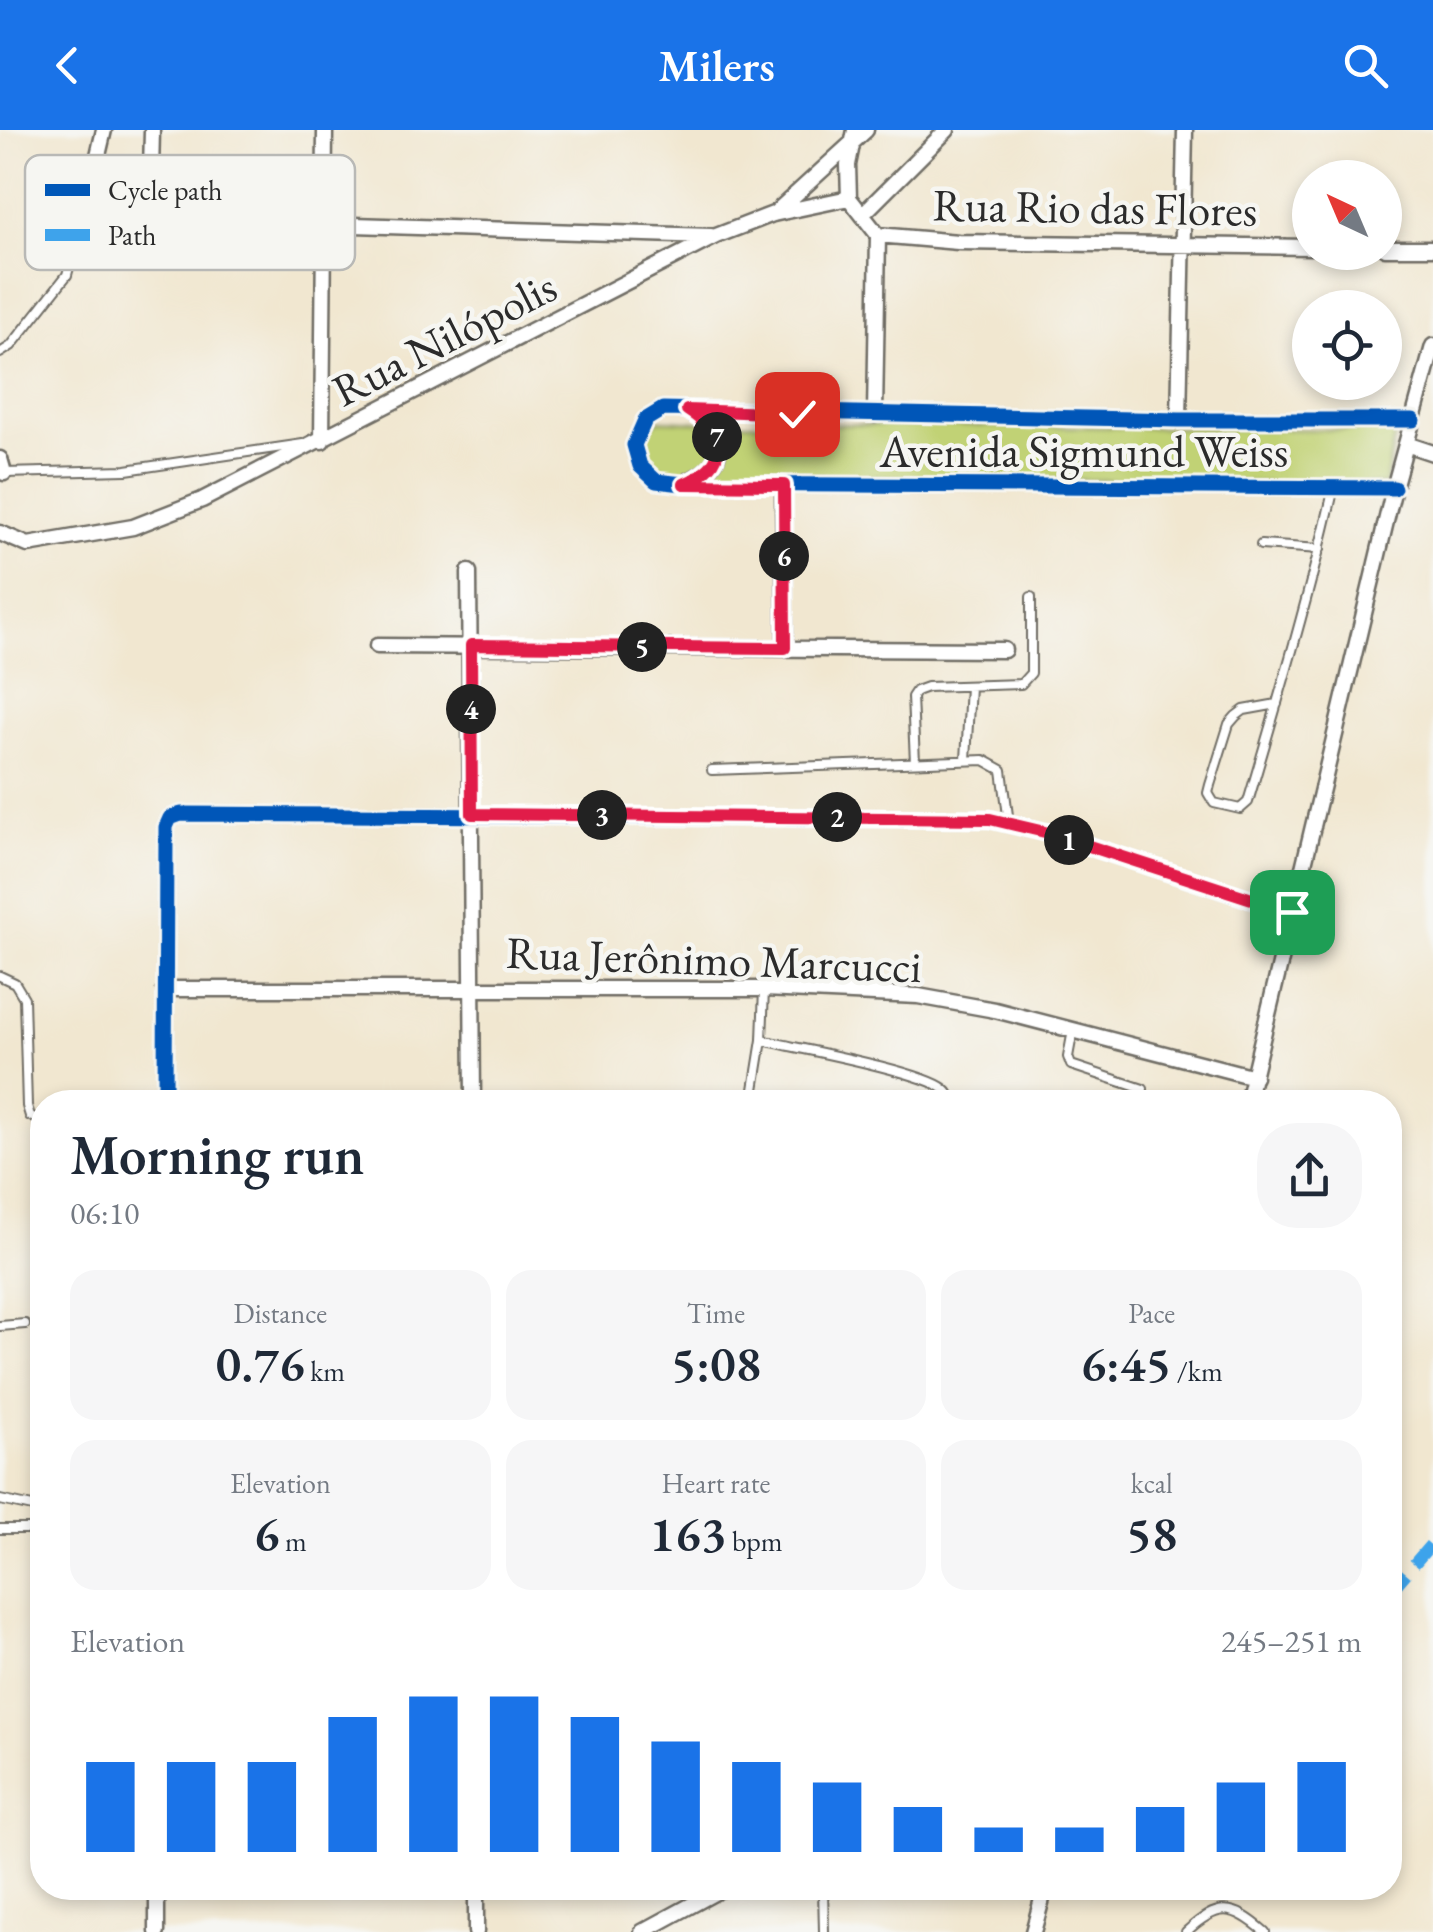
<!DOCTYPE html>
<meta charset="utf-8">
<style>
body{margin:0;font-family:"EB Garamond",serif;background:#f6f6f7;color:#1f2937;height:100vh;display:flex;flex-direction:column;font-size:38px;white-space:nowrap}
*{box-sizing:border-box;margin:0}
p{font-size:32px;color:#747a83}
.icon{flex:none;width:55px;height:55px;fill:none;stroke:currentColor;stroke-width:2;stroke-linecap:round;stroke-linejoin:round}
.map{position:relative;flex:1;overflow:hidden}
.drawer{position:absolute;left:30px;top:960px;width:1372px;height:810px;display:flex;flex-direction:column;background:#fff;border-radius:40px;box-shadow:0 5px 15px #0003}
.drawer>*{flex:none}
.needle{width:65px;rotate:316deg}
.tools{position:absolute;left:1292px;top:30px;display:grid;gap:20px}
.tools a{display:grid;place-items:center;width:110px;height:110px;border-radius:50%;background:#fff;box-shadow:0 5px 15px #0003;font-size:50px}
.pin{position:absolute;display:grid;place-items:center;width:85px;height:85px;color:#fff;margin:-42px;border-radius:20px;box-shadow:0 5px 15px #0006}
.km{position:absolute;width:50px;height:50px;margin:-25px;border-radius:50%;background:#222;color:#fff;font-size:28px;line-height:50px;text-align:center}
.round{display:grid;place-items:center;flex:none;width:105px;height:105px;border-radius:40px;background:#f6f6f7}
.head{display:flex;align-items:center;justify-content:space-between;height:170px;padding:0 40px}
h1{font-size:55px;font-weight:600;line-height:75px}
.metrics{display:grid;grid-template-columns:repeat(3,1fr);gap:15px;height:170px;padding:10px 40px}
.metrics div{display:grid;align-content:center;border-radius:25px;background:#f6f6f7;text-align:center}
.metrics b{font-size:50px;font-weight:600}
.metrics small{font-size:28px;font-weight:400}
.metrics p{font-size:28px}
.chart{height:280px;padding:20px 40px}
.chart p{display:flex;justify-content:space-between}
.chart svg{width:100%;height:180px;margin-top:10px;stroke:#1a73e8;stroke-width:6}
header{display:flex;justify-content:space-between;align-items:center;height:130px;padding:0 40px;background:#1a73e8;color:#fff;font-size:45px;font-weight:600}
.map>svg:first-child{display:block}
.green{fill:#c1d275;stroke:#767e50;stroke-width:2.5}
.lines{fill:none;stroke-linecap:round;stroke-linejoin:round}
.service-casing{stroke:#706d65;stroke-width:12}
.minor-casing{stroke:#706d65;stroke-width:19}
.service{stroke:#fff;stroke-width:8}
.minor{stroke:#fff;stroke-width:14}
.quiet{stroke:#3ea3eb;stroke-width:12;stroke-dasharray:25 12;stroke-linecap:butt}
.cycleway-casing{stroke:#f6f6f2;stroke-width:21}
.cycleway{stroke:#0057b8;stroke-width:15}
.route-casing{stroke:#fff;stroke-width:20}
.route{stroke:#e11d48;stroke-width:12}
.labels{text-anchor:middle;stroke-width:9;stroke-linejoin:round;paint-order:stroke}
.street-label{font-size:45px;fill:#2b2b2b;stroke:#f6f6f2}
.key{fill:#f6f6f2;stroke:#b9b9b6;stroke-width:2.5}
.key-label{font-size:28px;fill:#2b2b2b}
</style>
<header><svg class="icon" aria-label="back" viewBox="0 0 24 24"><path d="M15 5l-7 7 7 7"/></svg>Milers<svg class="icon" aria-label="search" viewBox="0 0 24 24"><circle cx="10" cy="10" r="6"/><path d="M15 15l6 6"/></svg></header>
<div class="map">
<svg width="1433" height="1802" viewBox="0 0 1433 1802">
<rect width="100%" height="100%" fill="#f6f6f2"/>
<filter id="ink" filterUnits="userSpaceOnUse"><feTurbulence type="fractalNoise" baseFrequency=".01" numOctaves="2"/><feDisplacementMap in="SourceGraphic" scale="20" xChannelSelector="R" yChannelSelector="G"/><feConvolveMatrix kernelMatrix="1 2 1 2 8 2 1 2 1" color-interpolation-filters="sRGB"/></filter>
<filter id="wash" filterUnits="userSpaceOnUse"><feTurbulence type="fractalNoise" baseFrequency=".0048" numOctaves="4" result="noise"/><feDisplacementMap in="SourceGraphic" scale="40" xChannelSelector="R" yChannelSelector="G"/><feGaussianBlur stdDeviation="2.25" result="paint"/><feColorMatrix in="noise" values="0 0 0 0 0 0 0 0 0 0 0 0 0 0 0 0 0 1.4 0 .05"/><feComposite in="paint" operator="in"/></filter>
<g filter="url(#wash)">
<rect width="100%" height="100%" fill="#f1e7d0"/>
<path class="green" d="M659 290 716 293 1396 300 1385 355 692 344 654 338 638 326 642 301Z"/>
</g>
<g filter="url(#ink)">
<g class="lines">
<g class="service-casing">
<path id="service" d="M0 223 11 216 67 145 96 34
M4 343 126 340 303 314
M1261 415 1320 419
M1277 574 1244 580 1236 586 1229 594 1210 655 1208 663 1214 673 1240 679 1248 672C1279 567 1310 463 1334 357
M966 630 970 556
M915 632 912 567 916 561 927 557 1021 554 1031 543V467
M712 640 984 630 1002 640 1009 693
M0 846 15 853 24 868 27 976 30 986 42 991
M1073 900 1068 927 1071 935 1143 959
M762 910C796 918 922 941 944 959 950 964 949 965 950 972
M752 972 762 910 764 859
M0 1196 25 1194
M0 1370 42 1379
M0 1399H36L42 1396
M823 1758 824 1802
M1186 1802C1218 1772 1233 1774 1265 1802"/>
</g>
<g class="minor-casing">
<path id="minor" d="M96 34 104 0
M849 68 878 105 875 285
M774 84 866 0
M863 84 947 0
M322 94 711 106
M878 105 958 112 1310 117
M1385 118H1433
M149 127 152 0
M688 280C722 303 734 331 688 351
M1179 290 1185 0
M322 311 325 0
M1406 314 1433 323
M0 329 4 343
M783 355 785 518
M1394 358 683 354 656 351 640 336 634 315 645 290 663 279 1179 290H1413
M0 403 28 415 133 397 202 370 716 106 773 84 849 68 848 35 855 0
M469 442 473 972
M377 516 1004 520
M164 859H764L918 866 995 880 1254 947
M165 972 166 697 170 688 181 684 989 689 1049 703 1292 783
M1247 972 1394 358 1433 216
M476 1758V1802
M157 1802V1758
M642 1802 723 1758
M1033 1802 1045 1758"/>
</g>
<use href="#service" class="service"/>
<use href="#minor" class="minor"/>
<path class="quiet" d="M1390 1462 1433 1412"/>
<g class="cycleway-casing">
<path id="cycleway" d="M1394 358 683 354 656 351 640 336 634 315 645 290 663 279 1179 290H1413
M165 972 166 697 170 688 181 684 989 689 1049 703 1292 783"/>
</g>
<use href="#cycleway" class="cycleway"/>
</g>
</g>
<g class="lines" filter="url(#ink)">
<g class="route-casing">
<path id="route" d="M797 284 687 280C727 306 730 333 684 354L784 355 785 518 471 515 472 684 990 689 1049 703 1292 782"/>
</g>
<use href="#route" class="route"/>
</g>
<g class="labels">
<g class="street-label">
<text transform="translate(1095 77) rotate(1)" y="16">Rua Rio das Flores</text>
<text transform="translate(444 208) rotate(-27)" y="16">Rua Nilópolis</text>
<text x="1084" y="337">Avenida Sigmund Weiss</text>
<text transform="translate(714 829) rotate(2)" y="16">Rua Jerônimo Marcucci</text>
</g>
</g>
<rect x="25" y="25" width="330" height="115" rx="15" class="key"/>
<rect x="45" y="54" width="45" height="12" fill="#0057b8"/>
<rect x="45" y="99" width="45" height="12" fill="#3ea3eb"/>
<g class="key-label">
<text x="108" y="70">Cycle path</text>
<text x="108" y="115">Path</text>
</g>
</svg>
<div class="tools">
<a><svg class="needle" viewBox="-14 -14 28 28"><path d="M0-13l5 13h-10z" fill="#e53935"/><path d="M0 13l5-13h-10z" fill="#747a83"/></svg></a>
<a><svg class="icon" aria-label="locate" viewBox="0 0 24 24"><circle cx="12" cy="12" r="6"/><path d="M12 2v4M12 18v4M2 12h4M18 12h4"/></svg></a>
</div>
<div class="pin" style="left:1292px;top:782px;background:#1e9e55"><svg class="icon" aria-label="arrive" viewBox="0 0 24 24"><path d="M6 21V4h12l-3 4 3 4H6"/></svg></div>
<div class="pin" style="left:797px;top:284px;background:#d93025"><svg class="icon" aria-label="check" viewBox="0 0 24 24"><path d="M5 12l5 5 9-10"/></svg></div>
<b class="km" style="left:1069px;top:710px">1</b>
<b class="km" style="left:837px;top:687px">2</b>
<b class="km" style="left:602px;top:685px">3</b>
<b class="km" style="left:471px;top:579px">4</b>
<b class="km" style="left:642px;top:517px">5</b>
<b class="km" style="left:784px;top:426px">6</b>
<b class="km" style="left:717px;top:307px">7</b>
<section class="drawer">
<div class="head"><div><h1>Morning run</h1><p>06:10</p></div><a class="round"><svg class="icon" aria-label="share" viewBox="0 0 24 24"><path d="M12 15V3M7 8l5-5 5 5M5 13v7h14v-7"/></svg></a></div>
<div class="metrics">
<div><p>Distance</p><b>0.76<small> km</small></b></div>
<div><p>Time</p><b>5:08</b></div>
<div><p>Pace</p><b>6:45<small> /km</small></b></div>
</div>
<div class="metrics">
<div><p>Elevation</p><b>6<small> m</small></b></div>
<div><p>Heart rate</p><b>163<small> bpm</small></b></div>
<div><p>kcal</p><b>58</b></div>
</div>
<div class="chart"><p><span>Elevation</span>245–251 m</p>
<svg viewBox="0 0 160 44" preserveAspectRatio="none"><path d="M5 44V22M15 44V22M25 44V22M35 44V11M45 44V6M55 44V6M65 44V11M75 44V17M85 44V22M95 44V27M105 44V33M115 44V38M125 44V38M135 44V33M145 44V27M155 44V22"/></svg>
</div>
</section>
</div>
